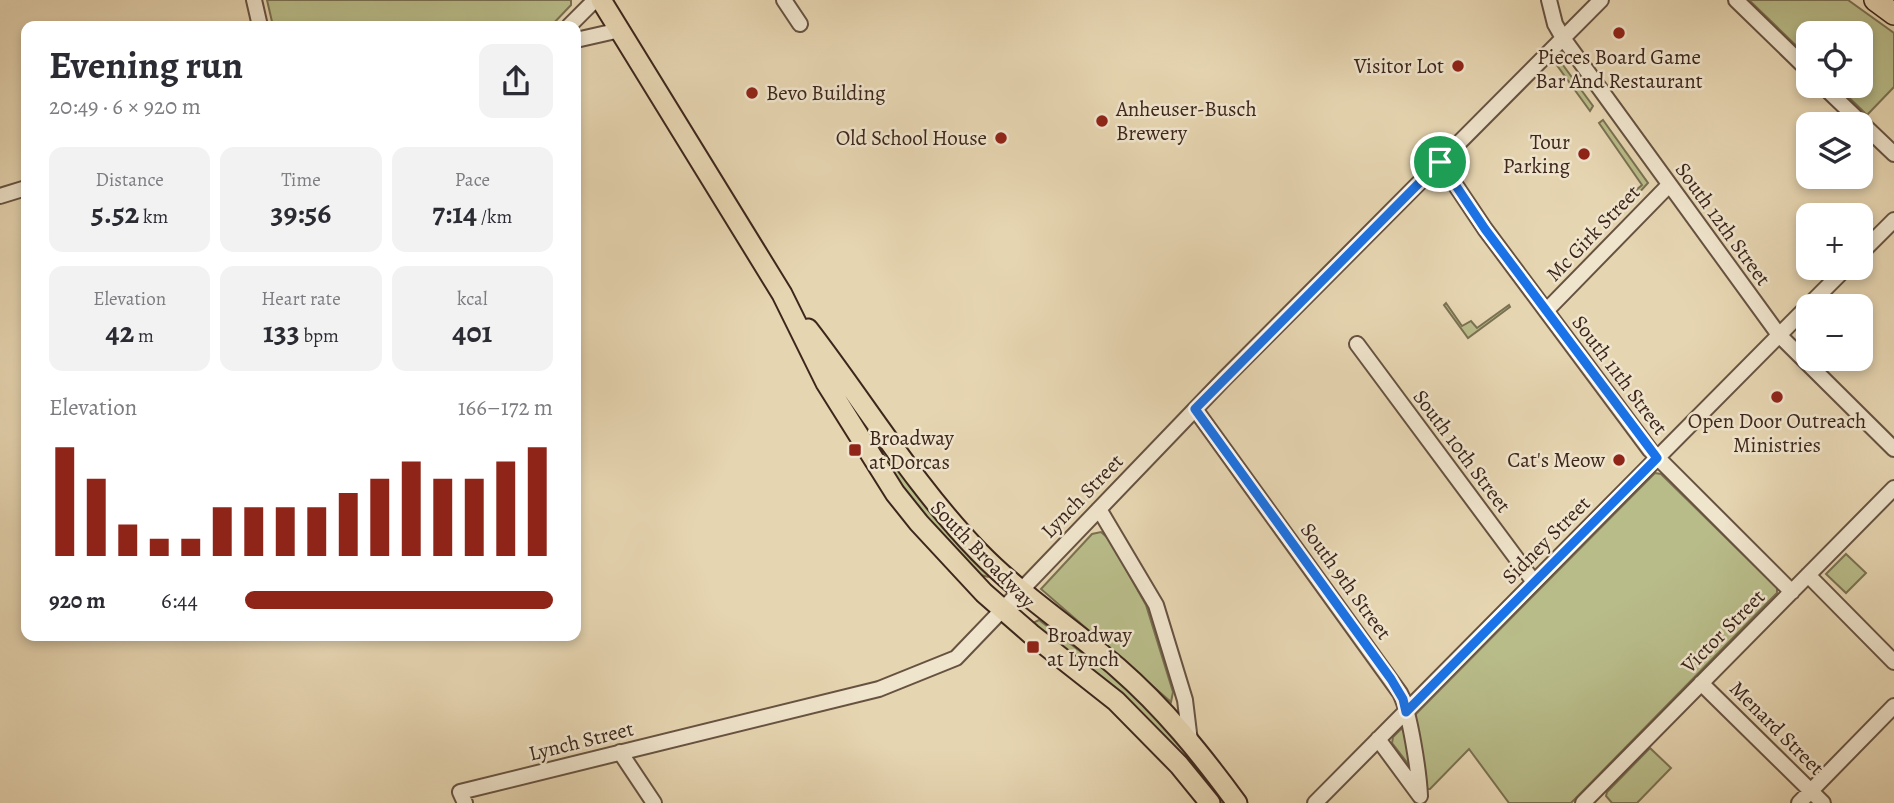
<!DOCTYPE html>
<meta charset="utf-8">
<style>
body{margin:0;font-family:Alegreya,serif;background:#f2f2f3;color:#2b2b33;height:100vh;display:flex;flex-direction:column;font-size:26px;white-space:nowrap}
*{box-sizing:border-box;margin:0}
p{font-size:23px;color:#7c7c81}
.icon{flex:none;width:38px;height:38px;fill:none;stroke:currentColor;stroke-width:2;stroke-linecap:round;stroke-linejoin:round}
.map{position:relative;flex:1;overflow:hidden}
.panel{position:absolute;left:21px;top:21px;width:560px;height:620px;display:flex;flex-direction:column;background:#fff;border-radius:14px;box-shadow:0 4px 10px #0003}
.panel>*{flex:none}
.fabs{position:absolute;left:1796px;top:21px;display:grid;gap:14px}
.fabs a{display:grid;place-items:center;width:77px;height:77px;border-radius:14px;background:#fff;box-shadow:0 4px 10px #0003;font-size:35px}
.pin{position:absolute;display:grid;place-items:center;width:60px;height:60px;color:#fff;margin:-30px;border:4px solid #fff;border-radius:50%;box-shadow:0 2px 7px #0007}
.round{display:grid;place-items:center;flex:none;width:74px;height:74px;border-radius:14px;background:#f2f2f3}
.headline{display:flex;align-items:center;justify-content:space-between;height:119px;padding:0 28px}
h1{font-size:38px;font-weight:600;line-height:52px}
.figures{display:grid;grid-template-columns:repeat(3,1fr);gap:10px;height:119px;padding:7px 28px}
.figures div{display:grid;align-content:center;border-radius:14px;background:#f2f2f3;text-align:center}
.figures b{font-size:30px;font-weight:600}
.figures small{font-size:19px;font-weight:400}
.figures p{font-size:19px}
.chart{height:196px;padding:14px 28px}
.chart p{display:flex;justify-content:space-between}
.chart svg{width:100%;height:126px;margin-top:7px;stroke:#8f2418;stroke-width:6}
ul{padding:0 28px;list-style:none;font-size:23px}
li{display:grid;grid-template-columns:112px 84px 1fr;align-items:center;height:52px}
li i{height:18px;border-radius:9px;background:#8f2418}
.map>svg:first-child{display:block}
.green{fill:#b8bc89;stroke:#7a7152;stroke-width:2}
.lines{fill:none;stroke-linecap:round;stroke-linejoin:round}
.minor-casing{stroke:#675241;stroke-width:18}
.major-casing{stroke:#3d261c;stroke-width:23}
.highway-casing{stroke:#3d261c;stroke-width:24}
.minor{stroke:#efe4cc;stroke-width:14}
.major{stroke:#e6d5b1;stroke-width:19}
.highway{stroke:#e6d5b1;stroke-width:21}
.route-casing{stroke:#fff;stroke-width:14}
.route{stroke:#1a73e8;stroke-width:9}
.poi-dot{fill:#8f2418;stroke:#efe4cc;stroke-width:2.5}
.labels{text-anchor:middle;stroke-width:5;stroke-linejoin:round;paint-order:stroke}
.poi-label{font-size:21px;fill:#3d261c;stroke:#efe4cc;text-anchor:end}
.street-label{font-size:21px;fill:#3d261c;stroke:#efe4cc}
</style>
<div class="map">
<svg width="1894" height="803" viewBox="0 0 1894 803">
<rect width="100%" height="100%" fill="#e6d5b1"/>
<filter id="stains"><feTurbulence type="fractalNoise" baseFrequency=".00286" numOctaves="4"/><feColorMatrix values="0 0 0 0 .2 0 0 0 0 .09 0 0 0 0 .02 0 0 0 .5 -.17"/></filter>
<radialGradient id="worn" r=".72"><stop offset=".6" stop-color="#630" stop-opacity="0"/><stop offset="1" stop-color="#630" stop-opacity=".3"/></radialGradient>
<path class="green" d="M267 0H571V5L551 26H273Z
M1749 0H1848L1894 33V87L1867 115 1837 86H1860V33H1808V57Z
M1560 61 1593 106 1590 111 1556 64Z
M1603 120 1648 183 1637 195 1635 191 1642 185 1599 123Z
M1446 303 1462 326 1471 321 1477 328 1509 305 1510 307 1468 338 1444 305Z
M858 405 990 575 988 577 981 575 902 491 850 410Z
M1655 473 1661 474 1777 588V593L1571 803H1509L1469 749 1430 789H1426L1414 716Z
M1101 532 1109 539 1146 605 1173 692 1171 702 1041 589 1092 534Z
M1846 554 1866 573 1846 593 1826 574Z
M1039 620 1135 693 1150 707 1228 803H1221L1190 762 1033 623Z
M1401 729 1404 730 1412 769 1392 743 1393 737Z
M1650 748 1671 768 1637 803H1612L1606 796 1607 792Z"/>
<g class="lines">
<g class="minor-casing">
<path id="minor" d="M254 0 260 26
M784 0 800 24
M1549 0 1555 24 1563 38 1779 335 1894 449
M1736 0 1808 70
M569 26 595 0
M576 40 620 30
M1823 86 1894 154
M1440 162 1485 229 1650 450 1792 592
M0 196 26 188
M1860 254 1894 220
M1808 306 1846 268
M1546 311 1669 185
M1357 344 1534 582
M1195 409 1400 693C1410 712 1419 773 1420 796
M1099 509 1156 605 1185 700 1190 741
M1808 575 1894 662
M1701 683 1823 803
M1378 739 1420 796
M620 752 654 803
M465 803 460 792 879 689 956 658 1224 379 1601 0
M1315 803 1808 306
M1583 803 1894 488
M1799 803 1894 706"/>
</g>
<g class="major-casing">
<path id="major" d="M601 0 782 294 826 383 895 493 919 523 984 593 1031 634 1116 701 1179 765 1210 803
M808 329C865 403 914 485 979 552 1022 596 1072 628 1118 668 1164 708 1201 754 1237 803"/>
</g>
<g class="highway-casing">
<path id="highway" d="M1875 0 1894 14"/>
</g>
<use href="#minor" class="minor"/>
<use href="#major" class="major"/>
<use href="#highway" class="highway"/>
</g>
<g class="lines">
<g class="route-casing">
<path id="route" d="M1440 162 1485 229 1657 458 1406 712 1403 699 1391 679 1195 409Z"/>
</g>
<use href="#route" class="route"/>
</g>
<g class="poi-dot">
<circle cx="1619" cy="33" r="7"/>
<circle cx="1458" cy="66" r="7"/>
<circle cx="752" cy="93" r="7"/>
<circle cx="1102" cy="121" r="7"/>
<circle cx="1001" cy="138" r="7"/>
<circle cx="1584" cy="154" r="7"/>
<circle cx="1777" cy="397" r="7"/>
<rect x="848" y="443" width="14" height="14" rx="3.5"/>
<circle cx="1619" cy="460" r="7"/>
<rect x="1026" y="640" width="14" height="14" rx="3.5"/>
</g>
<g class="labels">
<g class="poi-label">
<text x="1619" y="64" text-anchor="middle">Pieces Board Game<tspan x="1619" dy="24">Bar And Restaurant</tspan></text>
<text x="1444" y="73">Visitor Lot</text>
<text x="766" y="100" text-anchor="start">Bevo Building</text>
<text x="1116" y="116" text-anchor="start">Anheuser-Busch<tspan x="1116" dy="24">Brewery</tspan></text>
<text x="987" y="145">Old School House</text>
<text x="1570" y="149">Tour<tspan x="1570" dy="24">Parking</tspan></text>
<text x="1777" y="428" text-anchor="middle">Open Door Outreach<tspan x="1777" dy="24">Ministries</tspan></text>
<text x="869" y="445" text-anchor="start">Broadway<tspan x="869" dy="24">at Dorcas</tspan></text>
<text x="1605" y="467">Cat's Meow</text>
<text x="1047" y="642" text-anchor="start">Broadway<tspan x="1047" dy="24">at Lynch</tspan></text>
</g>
<g class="street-label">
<text transform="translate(1723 224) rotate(54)" y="7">South 12th Street</text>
<text transform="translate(1593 233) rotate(-46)" y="7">Mc Girk Street</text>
<text transform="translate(1620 375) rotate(53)" y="7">South 11th Street</text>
<text transform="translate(1462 451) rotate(53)" y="7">South 10th Street</text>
<text transform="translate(1082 496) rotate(-46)" y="7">Lynch Street</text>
<text transform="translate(1546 540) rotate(-45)" y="7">Sidney Street</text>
<text transform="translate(983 554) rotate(46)" y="7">South Broadway</text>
<text transform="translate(1346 581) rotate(54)" y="7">South 9th Street</text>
<text transform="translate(1723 631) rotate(-45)" y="7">Victor Street</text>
<text transform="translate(1777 728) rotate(45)" y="7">Menard Street</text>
<text transform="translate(581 741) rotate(-14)" y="7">Lynch Street</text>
</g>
</g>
<rect width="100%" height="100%" filter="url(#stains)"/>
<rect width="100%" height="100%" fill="url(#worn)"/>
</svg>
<div class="fabs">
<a><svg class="icon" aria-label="locate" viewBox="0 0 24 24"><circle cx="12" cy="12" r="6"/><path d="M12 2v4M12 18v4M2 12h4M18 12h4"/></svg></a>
<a><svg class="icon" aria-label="layers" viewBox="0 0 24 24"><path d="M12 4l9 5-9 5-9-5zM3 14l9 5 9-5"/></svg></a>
<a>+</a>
<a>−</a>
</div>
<div class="pin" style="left:1440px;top:162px;background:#1e9e55"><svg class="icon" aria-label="arrive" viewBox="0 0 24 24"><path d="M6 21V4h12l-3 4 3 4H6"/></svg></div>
<section class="panel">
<div class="headline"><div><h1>Evening run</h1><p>20:49 · 6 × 920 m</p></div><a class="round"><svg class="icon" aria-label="share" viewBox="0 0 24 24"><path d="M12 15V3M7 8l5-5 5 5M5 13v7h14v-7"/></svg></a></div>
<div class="figures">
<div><p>Distance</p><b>5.52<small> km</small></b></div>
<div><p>Time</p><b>39:56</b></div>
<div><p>Pace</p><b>7:14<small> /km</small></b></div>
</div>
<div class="figures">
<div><p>Elevation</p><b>42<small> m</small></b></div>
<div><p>Heart rate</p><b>133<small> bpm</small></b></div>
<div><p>kcal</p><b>401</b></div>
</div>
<div class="chart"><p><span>Elevation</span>166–172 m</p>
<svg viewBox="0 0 160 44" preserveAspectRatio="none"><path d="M5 44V6M15 44V17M25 44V33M35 44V38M45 44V38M55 44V27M65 44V27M75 44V27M85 44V27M95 44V22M105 44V17M115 44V11M125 44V17M135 44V17M145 44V11M155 44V6"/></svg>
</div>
<ul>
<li><b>920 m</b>6:44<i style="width:100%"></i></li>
</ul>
</section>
</div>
